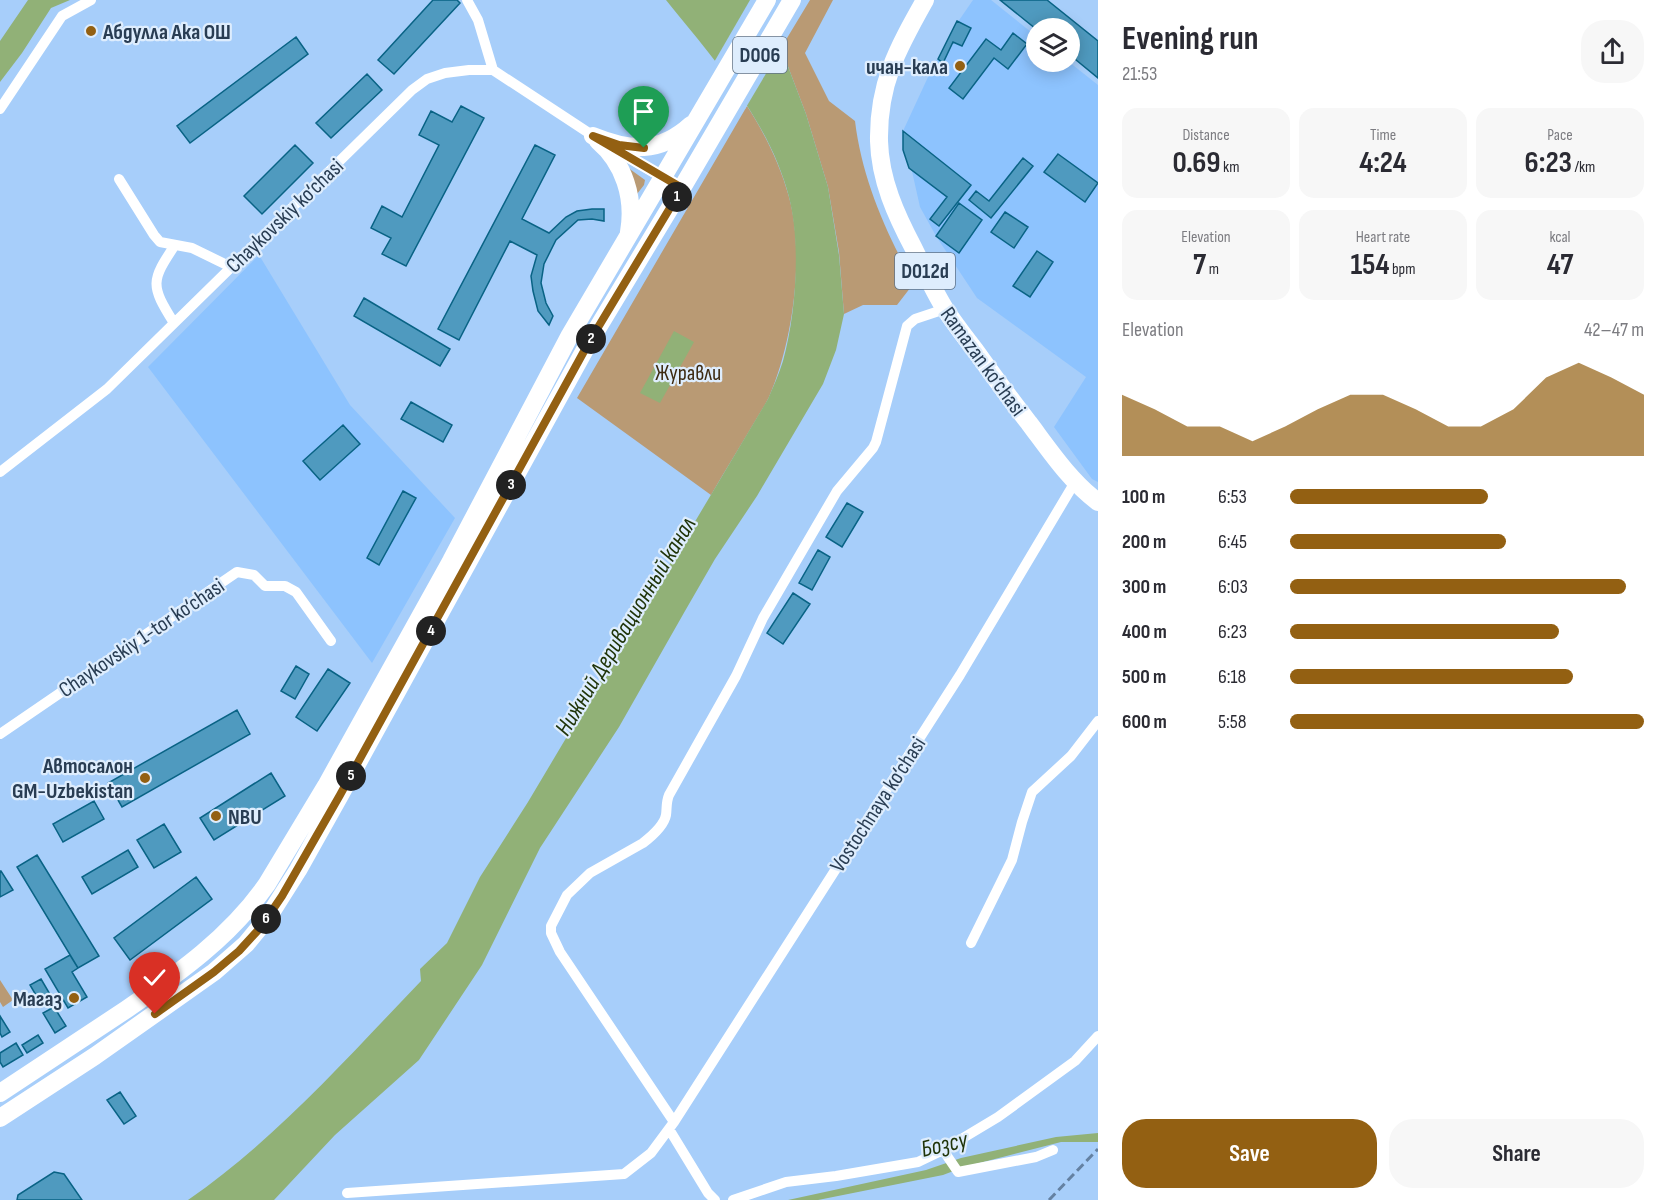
<!DOCTYPE html>
<meta charset="utf-8">
<style>
body{margin:0;font-family:"Sofia Sans Condensed",sans-serif;background:#f7f7f7;color:#2b2b33;height:100vh;display:flex;flex-direction:column;font-size:22px;white-space:nowrap}
*{box-sizing:border-box;margin:0}
p{font-size:20px;color:#7c7c81}
.icon{flex:none;width:33px;height:33px;fill:none;stroke:currentColor;stroke-width:2;stroke-linecap:round;stroke-linejoin:round}
.map{position:relative;flex:1;overflow:hidden}
.drawer{display:flex;flex-direction:column;background:#fff;width:570px}
.drawer>*{flex:none}
.controls{position:absolute;left:1026px;top:18px;display:grid;gap:12px}
.controls a{display:grid;place-items:center;width:54px;height:54px;border-radius:50%;background:#fff;box-shadow:0 3px 15px #0003;font-size:30px}
.pin{position:absolute;display:grid;place-items:center;width:51px;height:51px;color:#fff;margin:-62px -26px;border-radius:50% 50% 50% 0;rotate:-45deg;box-shadow:0 0 6px #0007}
.pin .icon{rotate:45deg}
.km{position:absolute;width:30px;height:30px;margin:-15px;border-radius:50%;background:#222;color:#fff;font-size:16px;line-height:30px;text-align:center}
.round{display:grid;place-items:center;flex:none;width:63px;height:63px;border-radius:24px;background:#f7f7f7}
.summary{display:flex;align-items:center;justify-content:space-between;height:102px;padding:0 24px}
h1{font-size:33px;font-weight:700;line-height:45px}
.figures{display:grid;grid-template-columns:repeat(3,1fr);gap:9px;height:102px;padding:6px 24px}
.figures div{display:grid;align-content:center;border-radius:15px;background:#f7f7f7;text-align:center}
.figures b{font-size:30px;font-weight:700}
.figures small{font-size:16px;font-weight:400}
.figures p{font-size:16px}
.chart{height:168px;padding:12px 24px}
.chart p{display:flex;justify-content:space-between}
.chart svg{width:100%;height:108px;margin-top:6px;fill:#936012;opacity:.7}
.action{display:flex;gap:12px;margin-top:auto;padding:12px 24px}
.action a{flex:1;height:69px;border-radius:24px;background:#936012;color:#fff;font-size:24px;font-weight:700;line-height:69px;text-align:center}
.action a+a{background:#f7f7f7;color:#2b2b33}
ul{padding:0 24px;list-style:none;font-size:20px}
li{display:grid;grid-template-columns:96px 72px 1fr;align-items:center;height:45px}
li i{height:15px;border-radius:8px;background:#936012}
main{display:flex;flex:1;min-height:0}
.map>svg:first-child{display:block}
.built{fill:#8dc3fe}
.green{fill:#b99a74}
.water{fill:#91b177}
.pier{fill:#a7cefa}
.building{fill:#4f9abf;stroke:#096385;stroke-width:1.5}
.lines{fill:none;stroke-linecap:round;stroke-linejoin:round}
.minor{stroke:#fff;stroke-width:10}
.primary{stroke:#fff;stroke-width:18}
.rail{stroke:#6481a2;stroke-width:3;stroke-dasharray:9 4.5;stroke-linecap:butt}
.route-casing{stroke:#fff;stroke-width:12}
.route{stroke:#936012;stroke-width:8}
.poi-dot{fill:#936012;stroke:#deedfd;stroke-width:2}
.labels{text-anchor:middle;stroke-width:4.5;stroke-linejoin:round;paint-order:stroke}
.shield{fill:#deedfd;stroke:#5f7286;stroke-width:1.5}
.shield-label{font-size:21px;font-weight:bold;fill:#293d53}
.poi-label{font-size:22px;font-weight:bold;fill:#293d53;stroke:#deedfd;text-anchor:end}
.street-label{font-size:22px;fill:#293d53;stroke:#deedfd}
.park-label{font-size:22px;fill:#3d2a11;stroke:#deedfd}
.water-label{font-size:24px;font-style:italic;fill:#20350a;stroke:#deedfd}
</style>
<main>
<div class="map">
<svg width="1098" height="1200" viewBox="0 0 1098 1200">
<rect width="100%" height="100%" fill="#a7cefa"/>
<path class="built" d="M973 0H991L1036 36V62H1069L1098 85V482L1092 479 1054 427 1086 377 977 298 936 236 920 207 903 131 935 62 938 59 951 32Z
M259 255 350 405 455 518 372 663 148 367Z"/>
<path class="green" d="M810 0H833L805 53 829 101 855 121C862 179 886 233 914 283L897 305H863L844 314 839 252 828 187 806 114 781 48Z
M747 106C765 134 780 164 789 197 805 255 793 342 769 397 763 409 755 421 748 433 736 453 723 474 711 495L577 398Z
M627 167 645 180 644 185 637 194Z
M0 980 13 1000 3 1007 0 1002Z"/>
<path class="water" d="M28 0H70L51 8 22 53 0 82V41Z
M666 0H757L781 48 806 114 828 187 839 255 844 314 836 350 823 384 757 496 715 559 685 611 619 727 540 848 482 965 419 1060 335 1135 274 1200H188C276 1139 347 1058 421 981L420 969 447 943 480 877 528 802 768 399C773 387 779 374 783 361 796 314 801 244 789 197 783 174 773 150 761 129 736 83 699 41 666 0Z
M674 331 694 342 660 403 640 393Z
M1098 1133V1142H1061L964 1167 943 1175 818 1200H788L926 1170 961 1158 1056 1137Z"/>
<path class="pier" d="M750 0H760L783 45 745 109 713 64Z"/>
<path class="building" d="M433 0H457L460 3 394 74 378 60Z
M1000 0H1047L1098 41V78L1070 55V28L1036 29Z
M957 21 971 28 962 46 953 42 943 63 938 59Z
M1013 33 1027 44 1008 69 994 58 963 99 949 88 986 39 1001 50Z
M296 37 308 54 190 143 177 126Z
M367 74 382 90 331 138 316 123Z
M461 106 484 118 406 266 382 254 391 238 371 228 382 206 402 217 439 145 419 135 431 111 452 122Z
M903 131 971 185 939 226 930 219 947 197 909 168 903 150Z
M295 145 313 163 262 214 244 196Z
M535 145 555 155 522 219 549 233 566 217 577 211 592 209H604V221L592 219 578 220 556 240 544 264 541 283 546 303 553 316 549 325 538 311 533 291 531 276 537 255 510 241 459 340 438 329Z
M1058 154 1098 183 1085 202 1044 172Z
M1023 158 1033 166 991 218 969 200 976 191 989 201Z
M959 203 982 220 959 253 936 236Z
M1005 212 1028 227 1014 248 991 232Z
M1037 251 1053 262 1030 297 1013 286Z
M364 298 450 349 440 366 354 316Z
M411 402 452 425 443 442 401 419Z
M343 425 360 444 320 480 303 461Z
M403 491 416 498 379 565 367 558Z
M847 503 863 512 842 547 826 537Z
M818 550 830 557 812 590 799 583Z
M793 593 810 604 783 644 767 633Z
M296 666 309 674 295 699 281 691Z
M328 669 350 683 317 731 296 717Z
M237 710 250 734 122 807 108 783Z
M271 773 285 796 214 840 200 818Z
M94 801 104 819 63 842 53 824Z
M164 824 181 852 154 868 137 840Z
M128 850 138 867 92 894 82 877Z
M37 855 99 956 78 968 17 867Z
M0 871H1L13 890 0 897Z
M196 877 212 899 130 960 114 938Z
M70 955 78 968 72 972 87 997 68 1008 45 969Z
M41 979 51 996 40 1002 30 985Z
M54 1007 66 1026 55 1033 43 1013Z
M0 1016 10 1032 2 1037 0 1033Z
M38 1035 43 1043 27 1053 22 1045Z
M16 1043 23 1055 3 1067 0 1062V1053Z
M120 1092 136 1116 124 1124 107 1100Z
M54 1172 64 1174 82 1200H17L18 1195Z"/>
<g class="lines">
<path class="minor" d="M467 0 478 20 493 70
M0 109 62 16 91 0
M614 149 663 178
M119 179 154 235 160 242 192 248 231 267
M174 323C150 285 151 281 175 245
M0 472 107 389 412 90 427 79 445 73 469 70H493L598 139
M0 734 237 572 254 575 265 586H285L296 592 331 641
M971 943 1012 860 1022 822 1032 792 1071 756 1098 721
M674 1122 560 952 551 933V926L567 895 590 873 643 843C652 836 664 826 666 815 667 808 666 802 669 795L736 676 763 618 837 491 873 448 876 442 907 326 915 319 945 309
M669 1129 708 1193 715 1200
M943 1150 958 1172 1036 1157 1053 1150
M347 1193 624 1174 651 1153 674 1122 960 675 1075 482
M733 1200 786 1182 836 1176 918 1162 943 1150 998 1117 1075 1061 1098 1036"/>
<path class="primary" d="M925 0C898 48 878 83 879 141 880 180 896 215 914 249 924 269 933 290 945 309 954 323 965 337 975 350 993 375 1010 399 1029 423 1050 451 1070 481 1098 502
M593 136C630 151 659 154 691 125
M598 141C624 163 635 198 629 232
M0 1093C43 1065 85 1037 127 1009 179 973 230 937 267 884L326 786 451 561 570 335 767 0
M0 1118 95 1056 214 972 246 944 269 916 298 870 340 795 588 344 682 188 792 0"/>
<path class="rail" d="M1049 1200 1098 1149"/>
</g>
<g class="lines">
<g class="route-casing">
<path id="route" d="M155 1014 214 972 239 951 261 927 282 896 340 795 588 344 682 188 593 136 619 145 644 148"/>
</g>
<use href="#route" class="route"/>
</g>
<g class="poi-dot">
<circle cx="91" cy="31" r="6"/>
<circle cx="960" cy="66" r="6"/>
<circle cx="145" cy="778" r="6"/>
<circle cx="216" cy="816" r="6"/>
<circle cx="74" cy="998" r="6"/>
</g>
<g class="labels">
<g class="shield">
<rect x="733" y="37" width="54" height="36" rx="4.5"/>
<rect x="895" y="253" width="60" height="36" rx="4.5"/>
</g>
<g class="shield-label">
<text x="760" y="62">D006</text>
<text x="925" y="278">D012d</text>
</g>
<g class="poi-label">
<text x="103" y="39" text-anchor="start">Абдулла Ака ОШ</text>
<text x="948" y="74">ичан-кала</text>
<text x="133" y="773">Автосалон<tspan x="133" dy="25">GM-Uzbekistan</tspan></text>
<text x="228" y="824" text-anchor="start">NBU</text>
<text x="62" y="1006">Магаз</text>
</g>
<g class="street-label">
<text transform="translate(284 215) rotate(-44)" y="8">Chaykovskiy ko‘chasi</text>
<text transform="translate(984 361) rotate(54)" y="8">Ramazan ko‘chasi</text>
<text transform="translate(141 637) rotate(-34)" y="8">Chaykovskiy 1-tor ko‘chasi</text>
<text transform="translate(877 804) rotate(-57)" y="8">Vostochnaya ko‘chasi</text>
</g>
<g class="park-label">
<text x="688" y="380">Журавли</text>
</g>
<g class="water-label">
<text transform="translate(625 626) rotate(-59)" y="8">Нижний Деривационный канал</text>
<text transform="translate(944 1144) rotate(-13)" y="8">Бозсу</text>
</g>
</g>
</svg>
<div class="controls">
<a><svg class="icon" aria-label="layers" viewBox="0 0 24 24"><path d="M12 4l9 5-9 5-9-5zM3 14l9 5 9-5"/></svg></a>
</div>
<div class="pin" style="left:644px;top:148px;background:#1e9e55"><svg class="icon" aria-label="arrive" viewBox="0 0 24 24"><path d="M6 21V4h12l-3 4 3 4H6"/></svg></div>
<div class="pin" style="left:155px;top:1014px;background:#d93025"><svg class="icon" aria-label="check" viewBox="0 0 24 24"><path d="M5 12l5 5 9-10"/></svg></div>
<b class="km" style="left:677px;top:197px">1</b>
<b class="km" style="left:591px;top:339px">2</b>
<b class="km" style="left:511px;top:485px">3</b>
<b class="km" style="left:431px;top:631px">4</b>
<b class="km" style="left:351px;top:776px">5</b>
<b class="km" style="left:266px;top:919px">6</b>
</div>
<section class="drawer">
<div class="summary"><div><h1>Evening run</h1><p>21:53</p></div><a class="round"><svg class="icon" aria-label="share" viewBox="0 0 24 24"><path d="M12 15V3M7 8l5-5 5 5M5 13v7h14v-7"/></svg></a></div>
<div class="figures">
<div><p>Distance</p><b>0.69<small> km</small></b></div>
<div><p>Time</p><b>4:24</b></div>
<div><p>Pace</p><b>6:23<small> /km</small></b></div>
</div>
<div class="figures">
<div><p>Elevation</p><b>7<small> m</small></b></div>
<div><p>Heart rate</p><b>154<small> bpm</small></b></div>
<div><p>kcal</p><b>47</b></div>
</div>
<div class="chart"><p><span>Elevation</span>42–47 m</p>
<svg viewBox="0 0 160 44" preserveAspectRatio="none"><path d="M0 44V19L10 25L20 32L30 32L40 38L50 32L60 25L70 19L80 19L90 25L100 32L110 32L120 25L130 12L140 6L150 12L160 19V44z"/></svg>
</div>
<ul>
<li><b>100 m</b>6:53<i style="width:56%"></i></li>
<li><b>200 m</b>6:45<i style="width:61%"></i></li>
<li><b>300 m</b>6:03<i style="width:95%"></i></li>
<li><b>400 m</b>6:23<i style="width:76%"></i></li>
<li><b>500 m</b>6:18<i style="width:80%"></i></li>
<li><b>600 m</b>5:58<i style="width:100%"></i></li>
</ul>
<div class="action"><a>Save</a><a>Share</a></div>
</section>
</main>
